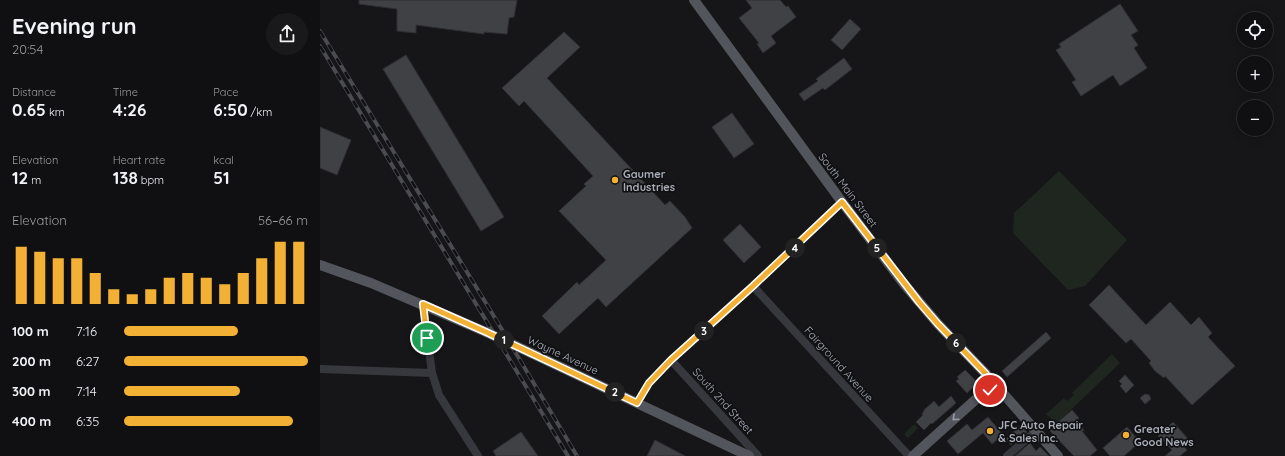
<!DOCTYPE html>
<meta charset="utf-8">
<style>
body{margin:0;font-family:Quicksand,sans-serif;background:#19191b;color:#f1f3f6;height:100vh;display:flex;flex-direction:column;font-size:15px;white-space:nowrap}
*{box-sizing:border-box;margin:0}
p{font-size:13px;color:#9c9d9f}
.icon{flex:none;width:22px;height:22px;fill:none;stroke:currentColor;stroke-width:2;stroke-linecap:round;stroke-linejoin:round}
.map{position:relative;flex:1;overflow:hidden}
.details{display:flex;flex-direction:column;background:#101012;width:320px}
.details>*{flex:none}
.buttons{position:absolute;left:917px;top:12px;display:grid;gap:8px}
.buttons a{display:grid;place-items:center;width:36px;height:36px;border-radius:50%;background:#101012;box-shadow:0 2px 10px #0003,0 0 0 1px #303032;font-size:20px}
.pin{position:absolute;display:grid;place-items:center;width:34px;height:34px;color:#fff;margin:-17px;border:2px solid #fff;border-radius:50%;box-shadow:0 1px 4px #0007}
.km{position:absolute;width:20px;height:20px;margin:-10px;border-radius:50%;background:#222;color:#fff;font-size:11px;line-height:20px;text-align:center}
.round{display:grid;place-items:center;flex:none;width:42px;height:42px;border-radius:21px;background:#19191b}
.summary{display:flex;align-items:center;justify-content:space-between;height:68px;padding:0 12px}
h1{font-size:22px;font-weight:800;line-height:30px}
.figures{display:grid;grid-template-columns:repeat(3,1fr);gap:6px;height:68px;padding:4px 12px}
.figures div{display:grid;align-content:center}
.figures b{font-size:17px;font-weight:800}
.figures small{font-size:11px;font-weight:400}
.figures p{font-size:11px}
.chart{height:112px;padding:8px 12px}
.chart p{display:flex;justify-content:space-between}
.chart svg{width:100%;height:72px;margin-top:4px;stroke:#f2b134;stroke-width:6}
ul{padding:0 12px;list-style:none;font-size:13px}
li{display:grid;grid-template-columns:64px 48px 1fr;align-items:center;height:30px}
li i{height:10px;border-radius:5px;background:#f2b134}
main{display:flex;flex:1;min-height:0}
.map>svg:first-child{display:block}
.green{fill:#1e261f}
.building{fill:#404145;stroke:#303034}
.lines{fill:none;stroke-linecap:round;stroke-linejoin:round}
.minor{stroke:#37383d;stroke-width:8}
.major{stroke:#53555c;stroke-width:10}
.rail-casing{stroke:#4a4c52;stroke-width:4}
.rail{stroke:#111113;stroke-width:2.5;stroke-dasharray:8;stroke-linecap:butt}
.major-bridge{stroke:#53555c;stroke-width:10}
.oneway{stroke:#979ba6}
.route-casing{stroke:#fff;stroke-width:8}
.route{stroke:#f2b134;stroke-width:5}
.poi-dot{fill:#f2b134;stroke:#111113;stroke-width:1.5}
.labels{text-anchor:middle;stroke-width:3.5;stroke-linejoin:round;paint-order:stroke}
.poi-label{font-size:11px;font-weight:bold;fill:#a8adb8;stroke:#111113;text-anchor:start}
.street-label{font-size:11px;fill:#a8adb8;stroke:#111113}
</style>
<main>
<section class="details">
<div class="summary"><div><h1>Evening run</h1><p>20:54</p></div><a class="round"><svg class="icon" aria-label="share" viewBox="0 0 24 24"><path d="M12 15V3M7 8l5-5 5 5M5 13v7h14v-7"/></svg></a></div>
<div class="figures">
<div><p>Distance</p><b>0.65<small> km</small></b></div>
<div><p>Time</p><b>4:26</b></div>
<div><p>Pace</p><b>6:50<small> /km</small></b></div>
</div>
<div class="figures">
<div><p>Elevation</p><b>12<small> m</small></b></div>
<div><p>Heart rate</p><b>138<small> bpm</small></b></div>
<div><p>kcal</p><b>51</b></div>
</div>
<div class="chart"><p><span>Elevation</span>56–66 m</p>
<svg viewBox="0 0 160 44" preserveAspectRatio="none"><path d="M5 44V9M15 44V12M25 44V16M35 44V16M45 44V25M55 44V35M65 44V38M75 44V35M85 44V28M95 44V25M105 44V28M115 44V32M125 44V25M135 44V16M145 44V6M155 44V6"/></svg>
</div>
<ul>
<li><b>100 m</b>7:16<i style="width:62%"></i></li>
<li><b>200 m</b>6:27<i style="width:100%"></i></li>
<li><b>300 m</b>7:14<i style="width:63%"></i></li>
<li><b>400 m</b>6:35<i style="width:92%"></i></li>
</ul>
</section>
<div class="map">
<svg width="965" height="456" viewBox="0 0 965 456">
<rect width="100%" height="100%" fill="#161618"/>
<path class="green" d="M739 171 807 240 765 286 748 290 693 233 694 213Z
M792 354 800 363 736 424 726 414 744 398 747 401 754 395 752 393Z
M594 424 598 428 588 438 584 434Z"/>
<path class="building" d="M39 0H197L194 17 189 18 187 34 164 32V34L96 25V33L77 31V9L39 4Z
M426 0H460L466 7 468 6 476 17 451 36 456 43 443 53 437 44 439 43 419 18 432 8Z
M800 4 818 31 811 35 818 45 814 48 827 68 800 86 793 75 761 96 752 82 756 80 736 50 741 47 739 44Z
M530 19 541 29 522 50 511 40Z
M244 32 260 47 227 78 345 205 350 201 365 217 372 228 286 307 278 298 239 334 222 316 257 282 259 285 286 260 239 211 266 186 264 184 273 176 204 101 199 106 182 88Z
M86 55 184 217 161 231 63 69Z
M524 58 532 69 505 90 503 88 484 101 479 94 498 81 496 79Z
M412 113 434 144 414 158 392 127Z
M0 127 31 140 17 175 0 168Z
M420 224 441 247 424 263 403 240Z
M789 285 826 325 850 302 871 325 879 317 892 333 888 337 915 366 872 405 845 376 844 378 835 371 829 363 831 361 811 339 806 343 769 305Z
M726 332 731 338 687 377 682 371Z
M645 370 658 383 647 393 636 381 639 379 637 377Z
M805 375 814 385 806 393 800 386 802 384 799 381Z
M825 394 829 395 831 399 825 404 820 398Z
M631 396 636 403 612 424 611 423 604 430 596 422 603 415 602 414 605 409 614 401 619 407Z
M752 410 759 418 755 421 764 430 762 431 777 450 770 456H754L729 430Z
M668 417 683 435 672 444 663 433 638 454 627 441 647 424 652 430Z
M853 422 869 440 863 445 867 450 860 456H845L852 450 838 436Z
M701 425 707 432 691 445 686 439Z
M807 427 820 442 804 456H790L783 448Z
M201 432 218 456H176L173 451Z
M335 440 365 456H327Z
M710 443 716 451 720 447 729 456H695Z"/>
<g class="lines">
<path class="minor" d="M433 286 589 456
M103 304 112 373 119 395 158 456
M351 360 438 456
M0 369 112 373
M317 403 329 383 351 360 433 286 522 202
M687 456 716 431"/>
<path class="major" d="M374 0 522 202 584 284 618 324 666 374 738 456
M0 265 51 283 166 332
M211 353 429 456
M593 456 664 392 667 384 666 374"/>
<g class="rail-casing">
<path id="rail" d="M0 31 175 318 257 456
M0 46 248 456"/>
</g>
<use href="#rail" class="rail"/>
<path class="major-bridge" d="M166 332 211 353"/>
</g>
<defs><path id="oneway-chevron" d="M-2-3.5L2.5 0L-2 3.5" fill="none" stroke-width="1.6" stroke-linecap="round" stroke-linejoin="round"/></defs>
<use class="oneway" href="#oneway-chevron" transform="translate(635 418) rotate(138)"/>
<g class="lines">
<g class="route-casing">
<path id="route" d="M107 338 103 304 166 332 317 403 329 383 351 360 433 286 522 202 599 302 618 324 666 374 667 384 664 392 670 390"/>
</g>
<use href="#route" class="route"/>
</g>
<g class="poi-dot">
<circle cx="295" cy="180" r="4"/>
<circle cx="670" cy="431" r="4"/>
<circle cx="806" cy="435" r="4"/>
</g>
<g class="labels">
<g class="poi-label">
<text x="303" y="178">Gaumer<tspan x="303" dy="13">Industries</tspan></text>
<text x="678" y="429">JFC Auto Repair<tspan x="678" dy="13">&amp; Sales Inc.</tspan></text>
<text x="814" y="433">Greater<tspan x="814" dy="13">Good News</tspan></text>
</g>
<g class="street-label">
<text transform="translate(528 190) rotate(53)" y="4">South Main Street</text>
<text transform="translate(243 355) rotate(25)" y="4">Wayne Avenue</text>
<text transform="translate(519 364) rotate(48)" y="4">Fairground Avenue</text>
<text transform="translate(403 401) rotate(48)" y="4">South 2nd Street</text>
</g>
</g>
</svg>
<div class="buttons">
<a><svg class="icon" aria-label="locate" viewBox="0 0 24 24"><circle cx="12" cy="12" r="6"/><path d="M12 2v4M12 18v4M2 12h4M18 12h4"/></svg></a>
<a>+</a>
<a>−</a>
</div>
<div class="pin" style="left:107px;top:338px;background:#1e9e55"><svg class="icon" aria-label="arrive" viewBox="0 0 24 24"><path d="M6 21V4h12l-3 4 3 4H6"/></svg></div>
<div class="pin" style="left:670px;top:390px;background:#d93025"><svg class="icon" aria-label="check" viewBox="0 0 24 24"><path d="M5 12l5 5 9-10"/></svg></div>
<b class="km" style="left:184px;top:340px">1</b>
<b class="km" style="left:295px;top:392px">2</b>
<b class="km" style="left:384px;top:331px">3</b>
<b class="km" style="left:475px;top:248px">4</b>
<b class="km" style="left:557px;top:248px">5</b>
<b class="km" style="left:636px;top:343px">6</b>
</div>
</main>
